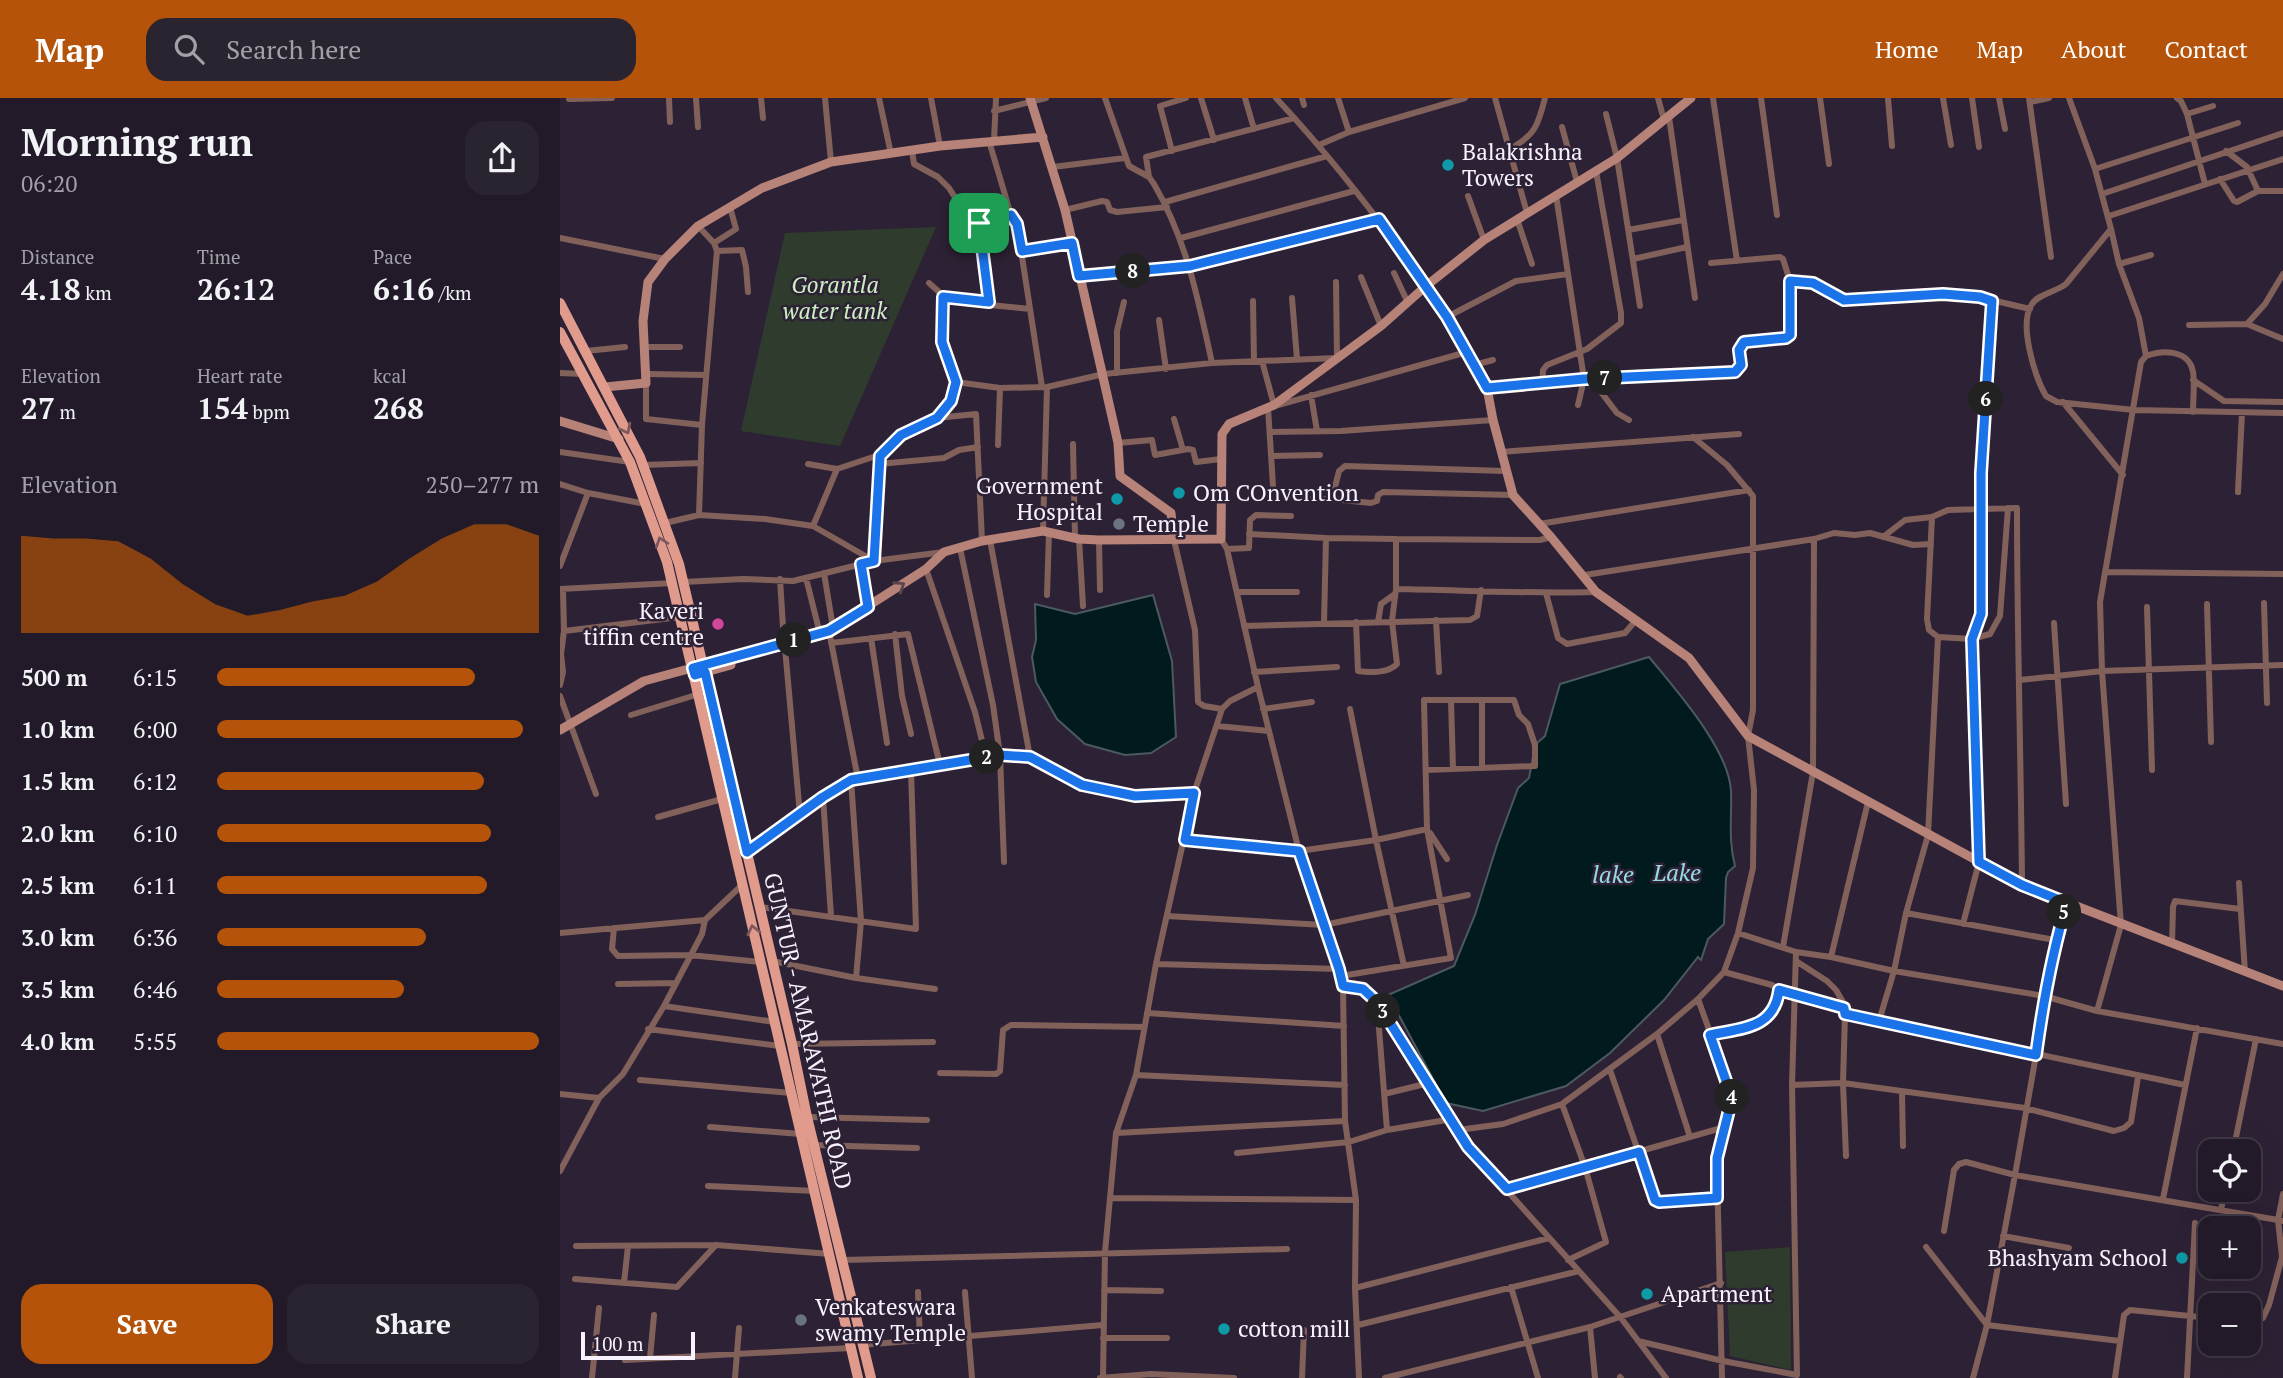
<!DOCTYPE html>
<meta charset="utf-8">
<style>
body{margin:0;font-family:"PT Serif",serif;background:#2a2330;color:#f1f3f6;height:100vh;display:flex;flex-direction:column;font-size:26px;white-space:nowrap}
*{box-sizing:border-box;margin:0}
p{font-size:23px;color:#a2a1a8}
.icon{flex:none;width:38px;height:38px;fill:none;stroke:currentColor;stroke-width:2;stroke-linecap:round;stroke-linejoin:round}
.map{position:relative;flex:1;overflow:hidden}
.drawer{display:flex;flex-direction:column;background:#221a28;width:560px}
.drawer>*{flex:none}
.controls{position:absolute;left:1638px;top:1041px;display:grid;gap:14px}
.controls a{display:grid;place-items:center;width:63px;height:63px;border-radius:14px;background:#221a28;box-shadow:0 7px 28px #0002,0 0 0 2px #3f3845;font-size:35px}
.scale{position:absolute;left:21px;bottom:18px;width:114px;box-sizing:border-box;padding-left:7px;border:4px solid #f8f1fe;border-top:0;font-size:19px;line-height:24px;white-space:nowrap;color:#f8f1fe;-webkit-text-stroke:5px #2d2235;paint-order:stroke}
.pin{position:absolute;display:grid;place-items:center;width:60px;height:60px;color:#fff;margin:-30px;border-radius:14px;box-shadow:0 4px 10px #0006}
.km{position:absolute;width:35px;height:35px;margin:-18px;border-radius:50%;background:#222;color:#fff;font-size:19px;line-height:35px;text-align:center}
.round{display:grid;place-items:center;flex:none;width:74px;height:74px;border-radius:21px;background:#2a2330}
.overview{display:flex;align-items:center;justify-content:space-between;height:119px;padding:0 21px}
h1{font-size:38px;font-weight:800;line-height:52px}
.stats{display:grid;grid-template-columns:repeat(3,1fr);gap:10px;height:119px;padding:7px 21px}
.stats div{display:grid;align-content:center}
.stats b{font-size:30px;font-weight:800}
.stats small{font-size:19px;font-weight:400}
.stats p{font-size:19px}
.chart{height:196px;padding:14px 21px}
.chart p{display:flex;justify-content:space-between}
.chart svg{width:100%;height:126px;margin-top:7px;fill:#b45309;opacity:.7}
.button{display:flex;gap:14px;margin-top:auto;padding:14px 21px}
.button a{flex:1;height:80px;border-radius:21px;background:#b45309;color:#fff;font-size:28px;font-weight:800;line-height:80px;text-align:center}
.button a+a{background:#2a2330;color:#f1f3f6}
ul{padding:0 21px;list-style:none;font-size:23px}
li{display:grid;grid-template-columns:112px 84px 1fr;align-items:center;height:52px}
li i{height:18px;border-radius:9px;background:#b45309}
header{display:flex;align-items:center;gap:42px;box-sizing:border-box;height:98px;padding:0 35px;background:#b45309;color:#fff}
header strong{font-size:33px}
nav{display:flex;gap:38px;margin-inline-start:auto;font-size:24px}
.search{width:490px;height:63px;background:#2a2330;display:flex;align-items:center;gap:18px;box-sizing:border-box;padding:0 24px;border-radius:21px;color:#a2a1a8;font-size:26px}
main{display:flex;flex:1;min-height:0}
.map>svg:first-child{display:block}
.green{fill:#2f3b2c}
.water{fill:#011a1e;stroke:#4b5a61;stroke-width:2}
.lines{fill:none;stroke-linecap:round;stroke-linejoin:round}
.street{stroke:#83615b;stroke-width:6}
.secondary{stroke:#b78277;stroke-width:9}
.primary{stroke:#e09b8d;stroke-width:10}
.oneway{stroke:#7e585d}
.oneway2{stroke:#5d444c}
.route-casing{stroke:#fff;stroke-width:14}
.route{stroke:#1a73e8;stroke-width:9}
.culture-dot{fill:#0f9aa8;stroke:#2d2235;stroke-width:2.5}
.worship-dot{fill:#6b7280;stroke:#2d2235;stroke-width:2.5}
.hotel-dot{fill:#d1479c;stroke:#2d2235;stroke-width:2.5}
.labels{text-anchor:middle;stroke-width:5;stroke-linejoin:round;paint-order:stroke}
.poi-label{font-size:23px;fill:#f8f1fe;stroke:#2d2235;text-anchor:start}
.park-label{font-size:23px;font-style:italic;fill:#ccefc2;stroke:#2d2235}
.street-label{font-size:23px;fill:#f8f1fe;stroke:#2d2235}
.water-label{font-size:24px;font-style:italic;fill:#94d9e3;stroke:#2d2235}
</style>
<header>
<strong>Map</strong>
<div class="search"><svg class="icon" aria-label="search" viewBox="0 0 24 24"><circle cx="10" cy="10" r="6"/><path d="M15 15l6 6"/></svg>Search here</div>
<nav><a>Home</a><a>Map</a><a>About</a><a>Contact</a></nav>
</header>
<main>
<section class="drawer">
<div class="overview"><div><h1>Morning run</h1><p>06:20</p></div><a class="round"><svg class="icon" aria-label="share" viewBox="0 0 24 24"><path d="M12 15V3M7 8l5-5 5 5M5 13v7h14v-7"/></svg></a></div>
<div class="stats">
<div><p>Distance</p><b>4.18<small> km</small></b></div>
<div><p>Time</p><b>26:12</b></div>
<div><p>Pace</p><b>6:16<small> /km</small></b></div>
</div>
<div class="stats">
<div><p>Elevation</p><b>27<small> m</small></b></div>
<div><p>Heart rate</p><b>154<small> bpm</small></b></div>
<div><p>kcal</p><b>268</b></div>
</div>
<div class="chart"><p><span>Elevation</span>250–277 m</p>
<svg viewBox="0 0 160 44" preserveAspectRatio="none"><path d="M0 44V10L10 11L20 11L30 12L40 18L50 27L60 34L70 38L80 36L90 33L100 31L110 26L120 18L130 11L140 6L150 6L160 10V44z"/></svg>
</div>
<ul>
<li><b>500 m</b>6:15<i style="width:80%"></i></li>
<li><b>1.0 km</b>6:00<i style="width:95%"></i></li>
<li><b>1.5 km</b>6:12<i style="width:83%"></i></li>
<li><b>2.0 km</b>6:10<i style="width:85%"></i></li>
<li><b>2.5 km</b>6:11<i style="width:84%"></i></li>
<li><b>3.0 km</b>6:36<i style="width:65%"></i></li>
<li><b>3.5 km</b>6:46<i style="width:58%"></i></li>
<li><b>4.0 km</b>5:55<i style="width:100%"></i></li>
</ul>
<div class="button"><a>Save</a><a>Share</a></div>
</section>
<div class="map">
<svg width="1723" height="1280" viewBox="0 0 1723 1280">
<rect width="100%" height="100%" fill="#2d2235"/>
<path class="green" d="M376 129 280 348 181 333 225 135Z
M1230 1149 1231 1272 1170 1258 1165 1154Z"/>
<path class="water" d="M593 497 612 563 616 639 591 655 565 657 525 646 497 621 476 584 472 559 476 542 475 506 515 516Z
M1089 559C1115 591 1169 651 1171 693 1172 719 1168 742 1175 768L1168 774 1166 780 1164 826 1148 841 1141 862 1138 859 1104 902 1050 955 1006 988 923 1013 886 1005 828 897 894 868 915 817 937 747 958 690 969 680 975 647 985 638 1000 586Z"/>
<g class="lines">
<path class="street" d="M109 0 110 24
M136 0 138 29
M201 0 203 20
M265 0 271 64
M319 0 331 56
M371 0 380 48
M545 0 569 68 589 79 594 86C627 143 638 201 652 265
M641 0 654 42
M685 0 694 31
M716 0C771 59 820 122 866 188
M742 0 744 7
M778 0 789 34
M935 0 967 115
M1098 0 1104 22
M1153 0 1177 163
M1201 0 1217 117
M1260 0 1269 66
M1328 0 1332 48
M1383 0 1391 47
M1412 0 1419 49
M1439 0 1445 31
M1469 0 1491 159
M1509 0 1535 71 1551 131 1506 186C1496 194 1478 196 1472 206 1458 226 1475 279 1486 298L1497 304 1574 312 1723 315
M1617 0 1621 3 1627 16
M9 1 52 0
M1470 4 1489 0
M434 13 486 0
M1046 16 1057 60 1080 208
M1109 19 1135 200
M1002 29 1017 84
M429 43 451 117 457 126 482 289
M434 43 436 0
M759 47 789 34 905 0
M950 51C975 37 978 28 985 0
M352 53 354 66 378 79 389 90 396 101 405 126 451 117
M612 53 600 8 626 0
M1666 53 1687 69 1698 93H1723
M493 69 565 60
M1535 71 1678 25
M589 79 586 59 734 20
M1660 81 1674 103 1677 104 1698 93
M1645 86 1627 16 1653 8
M1542 96 1723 35
M996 97 1024 281 1018 307
M908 98 924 142
M605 104 767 58
M505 112 542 103 547 104 550 112 557 114 607 109
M1549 118 1723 61
M957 121 972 166
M419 125 430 207 470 211
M138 128 154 145 157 153 142 327 139 417
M1551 131 1559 166 1591 157
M1068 132 1123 122
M0 140 105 161
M621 140 794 93
M154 145 176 131 170 109
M157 153 182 152 186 169 188 194
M462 153 512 145
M1073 161 1127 149
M1559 166 1579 220 1586 258
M834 175 848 205
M519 178 630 168 819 121
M801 179 821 228
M1230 183 1253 185 1284 202 1383 196 1410 197 1470 211
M369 185 387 201 429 204
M383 199 382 244 396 284
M732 200 737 261
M693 203 694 263
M1431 203 1421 375V516L1412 541 1430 536 1440 518 1448 410
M887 219 956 183 1008 176
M599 222 606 271
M1687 226 1705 206 1723 176
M1629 227 1687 226 1723 241
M85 249H120
M26 253 65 249
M702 263 714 307
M914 267 933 262
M0 275 23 276
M557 275V233L564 204
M87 276 146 277
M1031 281 1057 315 1069 322
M1633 282 1664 303 1723 304
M86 285V321L142 327
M982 287 983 272 987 267 1027 251 1061 225V215L1036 73
M927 290 1024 281 1175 274 1181 267 1179 252 1184 244 1226 240 1230 237V183L1223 161 1220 159 1151 165
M751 297 757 333
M1503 304 1563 377
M377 320 416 316 422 443
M614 321 623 352
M710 334 781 333 933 322
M558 345 592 342 595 357 628 351 633 352 636 364 661 361
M513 346 515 439
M438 347 440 290
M0 354 70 364
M941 354 1179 336
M711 358 760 357
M248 366 277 371
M319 366 384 360 399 352 418 349
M83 367 141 365
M0 386 28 395 86 406
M713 388 708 310 907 254
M1678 394 1682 315
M735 401H772L811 405 817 403 818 397 823 394 953 397
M772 401 779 373 785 368 945 373
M1372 419 1367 521 1369 532 1378 539 1412 541 1419 764 1403 826
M105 425 139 417 205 421 253 428 314 463 319 357
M979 426 1189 392
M253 428 277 371 319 357 341 337 377 320 391 303 396 284 440 290 487 289 544 276 652 265 777 260 776 184
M483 433 487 289
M689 436 766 440 836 441
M991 439 980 442 836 441V491C902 492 969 496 1036 494
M1323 439 1345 422 1372 419 1388 412 1457 410C1457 535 1461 661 1462 787
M519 441 523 508
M661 441 667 451 698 589 739 753 779 871 783 888 785 1023 796 1102 795 1190 799 1280
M1254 441 1274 435 1295 437 1310 435 1353 447 1371 446
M430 442 470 659
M539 442 540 492
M614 442 635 532 638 604 644 608 662 611
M400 450 433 607 440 657 444 764
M667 451 689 450 690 422 696 417 731 418
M301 466 308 508
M0 468 28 395
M366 471 415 614 426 659
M1545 474 1723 476
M264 475 273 530
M1025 477 1254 441 1253 674 1223 849
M246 480 260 536
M220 481 224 545
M123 484 183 481 233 483 314 463 384 454
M0 491 113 485
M677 494H737
M986 495 998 540 1007 546 1065 535 1076 522
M487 497 489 434
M1704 505 1707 605
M1647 506 1651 644
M1587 509 1592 672
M876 522 879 574
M796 524 798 573C810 575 829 575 837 566L832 523 836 491
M818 524 821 506 835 496
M764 525 766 440
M1494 525 1506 706
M684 528 910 522 917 518 921 492
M4 533 120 519
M269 533 298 681
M335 536 342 598 351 636
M311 540 327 645
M271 545 348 536 380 667
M225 550 240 717
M694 574 777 569
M1460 582 1542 573 1723 567
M0 587 3 574 1 556 4 533 3 491
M0 598 36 696
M891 602 893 671
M703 611 752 604
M71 617 139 596
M657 628 709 633
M922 670V602
M291 682 301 823 296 880
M263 699 271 818
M98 719 162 701
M870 735 887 761
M625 742 739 753 816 742 790 611
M187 754 263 699 291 682 440 657 470 659 522 687 575 698 634 695
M1679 785 1685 874
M200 809 356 831 351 672
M1346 815 1495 842
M607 818 764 827 908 797
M54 830 52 851 58 858 130 857 200 864
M0 835 145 822 182 787
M1178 835 1236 854
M1612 846 1613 809 1615 803 1680 811
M1271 859 1334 873 1346 815 1368 737 1378 539
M212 863 296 880 375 891
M1236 863 1267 883 1276 892 1283 904 1285 916 1283 985 1286 1058
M596 866 779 871
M844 868 816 742 867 731
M781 878 891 860 867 731 864 602H954L959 617 968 626 975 647V668L866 672
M58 886 116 885
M783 888 803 891 817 904 908 1049 1061 1220 1106 1280
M1219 892 1284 910
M817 905 827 1032
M104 908 215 924
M1537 913 1561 827 1542 573 1540 504 1581 264 1586 258C1602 252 1629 251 1633 274 1635 286 1633 301 1633 314
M587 915 784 928
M1285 916 1625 987
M1319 923 1334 873 1484 898 1537 913 1723 946
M88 931 220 948
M1097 936 1130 1039
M1150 937C1182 930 1214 931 1219 892L1212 887 1164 874
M232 946 373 944
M1050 972 1095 1102 1099 1104 1157 1100
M380 975 436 976 440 973 443 932 451 927 584 929
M576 977 785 987
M80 982 231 995
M1232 987 1283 985 1465 1010 1554 1033 1564 1030 1571 1024 1578 979
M1342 995 1343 1048
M0 996 39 1000 63 976 104 908 142 836 145 822
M824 996 869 985
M1002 1006 1025 1069 1046 1144 1008 1162
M247 1019 367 1022
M150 1029 241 1036
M898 1032 943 1026 1002 1006 1097 936 1138 901 1164 874 1178 835 1193 770 1194 692 1188 638 1193 612V398L1167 367 1133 339
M556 1035 785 1023
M253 1047 357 1050
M1673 1054 1696 941
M677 1055 789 1044 827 1032 892 1021
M0 1073 39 1000
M148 1088 255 1093
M947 1091 1165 1029 1171 1007V993L1138 901
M551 1100 796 1102
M1603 1101 1637 930
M1661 1112 1665 1092
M1384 1133 1394 1072 1399 1066 1406 1064 1455 1077 1718 1122 1723 1096
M1443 1138 1509 1150
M16 1148 156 1147 270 1156
M1366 1149 1427 1227 1560 1243
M282 1162 727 1151
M15 1181 117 1189 156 1147
M64 1185 68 1148
M951 1189 978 1280
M795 1190 989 1140
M544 1192 601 1193
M358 1194 360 1242
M405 1194 412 1280
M1689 1223 1703 1220 1709 1207 1722 1159 1718 1122 1723 1123
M798 1227 1019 1173
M1030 1229 1035 1280
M543 1240H607
M1078 1243 1163 1263 1237 1277 1232 987 1236 854 1271 859 1308 704
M302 1247 543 1227
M90 1260 94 1217
M65 1262 291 1250
M1060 1279 1061 1280
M32 1280 39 1210
M175 1280 179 1230
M540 1280 591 1276 674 1280
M543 1280 545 1154 556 1035 576 977 596 866 634 695 662 611 670 603 698 589
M742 1280 744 1232
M825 1280 1030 1229 1161 1185
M1162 1280 1157 1072 1165 1029
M1413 1280 1427 1227 1455 1077 1476 957 1484 898 1495 842 1507 805
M1555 1280 1564 1217 1570 1212 1650 1220
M1627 1280 1635 1125"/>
<path class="secondary" d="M470 0 505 112 558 345 560 378 611 415 614 442
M866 188 887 219 927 290 933 322 953 397 991 439 1036 494 1129 560 1188 638 1462 787 1723 888
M45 289 86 285 83 223 88 184 105 161 138 128 202 90 271 64 380 48 483 39
M0 323 59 341
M135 577 171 567
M0 632 84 583 269 533 366 471 384 454 422 443 483 433 519 441 539 442 661 441 662 336 669 326 714 307 821 228 866 188 924 142 1057 60 1131 0"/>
<path class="primary" d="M0 205 80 359 119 466 232 946 247 1019 311 1280
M0 234 70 364 107 464 298 1280"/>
</g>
<defs><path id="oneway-chevron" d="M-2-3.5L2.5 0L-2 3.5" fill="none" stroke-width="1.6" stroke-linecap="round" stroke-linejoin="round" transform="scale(1.75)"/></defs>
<g class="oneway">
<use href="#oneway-chevron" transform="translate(66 331) rotate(63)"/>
<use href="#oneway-chevron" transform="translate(101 444) rotate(-109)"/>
<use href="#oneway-chevron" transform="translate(193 832) rotate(-104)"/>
</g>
<use class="oneway2" href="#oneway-chevron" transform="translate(340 488) rotate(-33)"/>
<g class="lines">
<g class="route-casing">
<path id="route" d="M451 117 457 126 462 153 512 145 519 178 630 168 819 121 887 219 927 290 1024 281 1175 274 1181 267 1179 252 1184 244 1226 240 1230 237V183L1253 185 1284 202 1383 196 1420 199 1432 203 1421 375V516L1412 541 1419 764 1462 787 1507 805C1492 855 1483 905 1476 957L1285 916 1284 910 1219 892C1214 931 1182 930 1150 937L1172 1000 1157 1060V1100L1099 1104 1095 1102 1079 1054 947 1091 908 1049 817 904 803 891 783 888 779 871 739 753 625 742 634 695 575 698 522 687 470 659 440 657 291 682 263 699 187 754 145 574 135 577 133 570 269 533 308 509 301 466 314 463 320 358 341 337 377 320 391 303 396 284 382 244 383 199 429 204 419 125Z"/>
</g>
<use href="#route" class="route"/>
</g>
<g class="culture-dot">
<circle cx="888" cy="67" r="7"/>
<circle cx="619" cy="395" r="7"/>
<circle cx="557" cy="401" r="7"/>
<circle cx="1622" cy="1160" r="7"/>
<circle cx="1087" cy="1196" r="7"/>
<circle cx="664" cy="1231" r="7"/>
</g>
<g class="worship-dot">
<circle cx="559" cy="426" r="7"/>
<circle cx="241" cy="1222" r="7"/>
</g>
<circle class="hotel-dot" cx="158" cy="526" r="7"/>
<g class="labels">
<g class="poi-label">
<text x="902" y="62">Balakrishna<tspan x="902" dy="26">Towers</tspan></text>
<text x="543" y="396" text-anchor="end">Government<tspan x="543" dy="26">Hospital</tspan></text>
<text x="633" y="403">Om COnvention</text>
<text x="573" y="434">Temple</text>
<text x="144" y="521" text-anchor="end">Kaveri<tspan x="144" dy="26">tiffin centre</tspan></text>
<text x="1608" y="1168" text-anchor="end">Bhashyam School</text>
<text x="1101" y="1204">Apartment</text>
<text x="255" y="1217">Venkateswara<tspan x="255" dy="26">swamy Temple</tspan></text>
<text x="678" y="1239">cotton mill</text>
</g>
<g class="park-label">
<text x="275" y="195">Gorantla<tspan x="275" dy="26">water tank</tspan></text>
</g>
<g class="street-label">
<text transform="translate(248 933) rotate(77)" y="8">GUNTUR - AMARAVATHI ROAD</text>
</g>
<g class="water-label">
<text x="1117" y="783">Lake</text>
<text x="1053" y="785">lake</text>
</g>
</g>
</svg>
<div class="controls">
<a><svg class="icon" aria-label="locate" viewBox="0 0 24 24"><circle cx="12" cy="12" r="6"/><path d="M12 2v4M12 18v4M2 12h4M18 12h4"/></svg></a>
<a>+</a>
<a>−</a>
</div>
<div class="scale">100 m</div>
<div class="pin" style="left:419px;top:125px;background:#1e9e55"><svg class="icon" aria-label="arrive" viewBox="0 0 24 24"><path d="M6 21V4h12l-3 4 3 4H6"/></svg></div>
<b class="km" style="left:234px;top:542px">1</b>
<b class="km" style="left:427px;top:659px">2</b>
<b class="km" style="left:823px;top:913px">3</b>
<b class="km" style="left:1172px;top:999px">4</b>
<b class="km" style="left:1504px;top:814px">5</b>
<b class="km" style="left:1426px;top:301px">6</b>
<b class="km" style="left:1045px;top:280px">7</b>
<b class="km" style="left:573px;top:173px">8</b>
</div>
</main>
